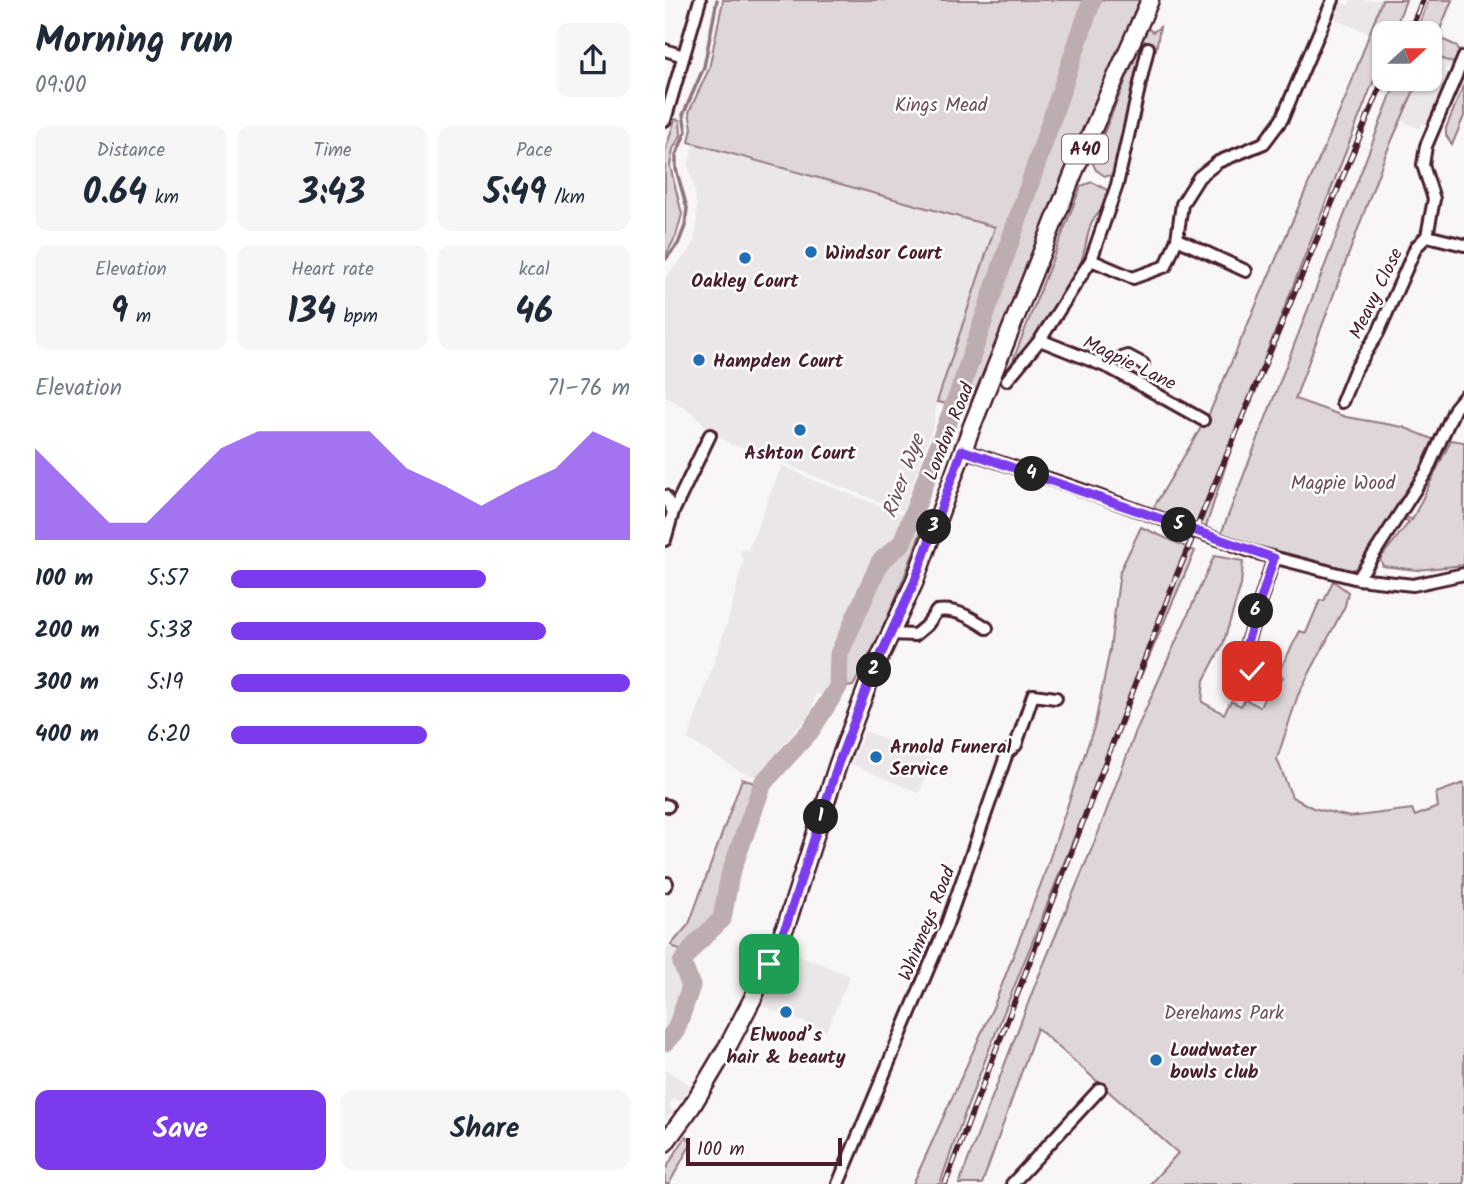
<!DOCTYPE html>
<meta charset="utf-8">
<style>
body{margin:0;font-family:Kalam,sans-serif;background:#f6f6f7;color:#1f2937;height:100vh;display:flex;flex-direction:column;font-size:26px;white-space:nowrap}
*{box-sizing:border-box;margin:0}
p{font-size:23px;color:#747a83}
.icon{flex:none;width:38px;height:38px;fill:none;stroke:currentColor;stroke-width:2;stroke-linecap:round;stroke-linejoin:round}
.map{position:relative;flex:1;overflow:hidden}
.side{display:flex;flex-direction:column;background:#fff;width:665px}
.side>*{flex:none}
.needle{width:46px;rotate:69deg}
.controls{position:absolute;left:707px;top:21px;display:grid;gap:14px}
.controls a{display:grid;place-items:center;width:70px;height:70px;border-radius:14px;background:#fff;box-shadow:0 2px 5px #0004;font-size:35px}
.scale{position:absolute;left:21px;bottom:18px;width:156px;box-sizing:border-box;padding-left:7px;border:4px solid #4a1f2b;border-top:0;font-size:19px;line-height:24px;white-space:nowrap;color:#4a1f2b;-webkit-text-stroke:5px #fff;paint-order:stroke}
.pin{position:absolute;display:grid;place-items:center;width:60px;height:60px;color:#fff;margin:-30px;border-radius:14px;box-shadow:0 4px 10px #0006}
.km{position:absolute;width:35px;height:35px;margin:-18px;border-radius:50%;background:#222;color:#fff;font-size:19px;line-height:35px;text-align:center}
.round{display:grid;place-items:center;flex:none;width:74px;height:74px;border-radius:14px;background:#f6f6f7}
.overview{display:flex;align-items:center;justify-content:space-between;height:119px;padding:0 35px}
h1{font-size:38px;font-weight:600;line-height:52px}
.metrics{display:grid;grid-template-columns:repeat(3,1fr);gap:10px;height:119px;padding:7px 35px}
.metrics div{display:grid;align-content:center;border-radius:14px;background:#f6f6f7;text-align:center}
.metrics b{font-size:35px;font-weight:600}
.metrics small{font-size:19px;font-weight:400}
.metrics p{font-size:19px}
.chart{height:196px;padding:14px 35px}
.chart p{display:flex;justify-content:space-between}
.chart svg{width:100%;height:126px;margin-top:7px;fill:#7c3aed;opacity:.7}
.button{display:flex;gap:14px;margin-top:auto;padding:14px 35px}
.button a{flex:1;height:80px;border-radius:14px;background:#7c3aed;color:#fff;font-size:28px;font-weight:600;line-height:80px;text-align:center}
.button a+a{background:#f6f6f7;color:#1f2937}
ul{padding:0 35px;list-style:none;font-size:23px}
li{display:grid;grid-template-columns:112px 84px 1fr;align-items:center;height:52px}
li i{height:18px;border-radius:9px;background:#7c3aed}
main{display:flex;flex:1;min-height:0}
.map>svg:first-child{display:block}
.built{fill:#ebe6e8}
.green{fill:#ded6d9;stroke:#947a82;stroke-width:2}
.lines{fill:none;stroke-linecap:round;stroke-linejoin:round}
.stream{stroke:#8f747b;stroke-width:3.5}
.river{stroke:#bdadb0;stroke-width:19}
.minor-casing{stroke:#4a1f2b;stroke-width:16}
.primary-casing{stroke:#4a1f2b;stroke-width:21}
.minor{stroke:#fff;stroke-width:10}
.primary{stroke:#fff;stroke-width:16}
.rail-casing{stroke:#4a1f2b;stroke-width:6}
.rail{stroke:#fff;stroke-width:3.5;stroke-dasharray:10;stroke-linecap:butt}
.route-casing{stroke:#fff;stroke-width:14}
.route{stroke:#7c3aed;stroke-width:9}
.poi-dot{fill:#1f6fb2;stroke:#fff;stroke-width:2.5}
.labels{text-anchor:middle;stroke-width:5;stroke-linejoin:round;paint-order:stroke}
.shield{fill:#fff;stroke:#80626b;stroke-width:2}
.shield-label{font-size:18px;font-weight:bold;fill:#4a1f2b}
.park-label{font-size:19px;fill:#6f4d56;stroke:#fff}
.poi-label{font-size:19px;font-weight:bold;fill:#4a1f2b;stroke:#fff;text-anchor:start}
.street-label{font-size:19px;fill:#4a1f2b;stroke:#fff}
.water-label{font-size:21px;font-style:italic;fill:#72515a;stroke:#fff}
</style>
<main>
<section class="side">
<div class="overview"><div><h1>Morning run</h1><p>09:00</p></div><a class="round"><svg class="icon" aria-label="share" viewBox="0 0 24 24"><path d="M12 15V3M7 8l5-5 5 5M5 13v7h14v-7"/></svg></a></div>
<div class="metrics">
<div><p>Distance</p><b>0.64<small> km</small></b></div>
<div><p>Time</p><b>3:43</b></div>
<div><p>Pace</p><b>5:49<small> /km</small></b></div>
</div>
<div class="metrics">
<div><p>Elevation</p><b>9<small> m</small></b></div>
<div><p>Heart rate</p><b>134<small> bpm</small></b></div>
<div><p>kcal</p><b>46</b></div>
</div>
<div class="chart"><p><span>Elevation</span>71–76 m</p>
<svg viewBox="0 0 160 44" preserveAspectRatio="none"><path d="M0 44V12L10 25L20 38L30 38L40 25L50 12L60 6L70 6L80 6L90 6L100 19L110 25L120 32L130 25L140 19L150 6L160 12V44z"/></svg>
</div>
<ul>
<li><b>100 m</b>5:57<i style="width:64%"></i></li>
<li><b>200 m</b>5:38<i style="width:79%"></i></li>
<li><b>300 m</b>5:19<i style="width:100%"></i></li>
<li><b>400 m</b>6:20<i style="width:49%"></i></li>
</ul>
<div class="button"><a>Save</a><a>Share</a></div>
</section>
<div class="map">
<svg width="799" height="1184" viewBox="0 0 799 1184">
<rect width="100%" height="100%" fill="#f8f6f7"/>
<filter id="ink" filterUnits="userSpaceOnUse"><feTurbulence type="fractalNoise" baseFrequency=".0143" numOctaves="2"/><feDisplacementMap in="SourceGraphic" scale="14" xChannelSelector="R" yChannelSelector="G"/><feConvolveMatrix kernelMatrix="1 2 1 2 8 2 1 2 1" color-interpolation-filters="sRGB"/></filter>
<g filter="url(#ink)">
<path class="built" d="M686 0H717L704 33 671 20 675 2 684 5Z
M765 54 791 64 789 70 783 67 779 71 787 75 765 126 757 123 754 128 736 121 754 79H765Z
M29 144 330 227 272 402 269 423 238 511 137 471 95 450 66 445 41 427 30 415 0 395V278L27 247 32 227 31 196 23 165Z
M117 465 147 480 245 517 235 541 219 552 207 575 176 649 174 672 176 688 170 699 151 693 144 715 117 746 97 778 76 772 23 739 63 621 79 558 74 556 77 549 83 550Z
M200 731 267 759 254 793 186 764Z
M6 945 21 954 19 965 27 986 14 1006V1023L0 1030V951Z
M122 950 185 976 161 1031 98 1006Z
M0 1070 27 1086 16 1101 9 1099 4 1104 8 1112 0 1119Z"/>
<path class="green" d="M58 0H421L287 405 272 402 330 227 24 142 27 128 24 112 44 69Z
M433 0H476L328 358 306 400 299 405Z
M717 0H741L728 33H719V54L574 424 539 533 487 510 544 414 681 97Z
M764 0H787L772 37 792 46 795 55 791 64 765 54V33H750Z
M495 27 491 50 482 46 452 175 440 176 431 170 427 162 482 28 488 32Z
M732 79H754L720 156 630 399 681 417 738 427 770 440 735 513 747 520 786 440 799 442V565L752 570 718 566 715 559 744 522 732 515 694 567 681 572 598 550 556 534Z
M799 84V116L787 145 781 135V128Z
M10 119 15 120 16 135 8 149 5 166 17 214 11 236 0 257V152Z
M427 182 442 190C447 206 433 210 427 222 421 235 421 251 415 264 396 308 372 337 343 373L416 186Z
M252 525 256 531C238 584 216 637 188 686L182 687C181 676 180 665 182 654 184 641 219 562 227 554 231 550 237 549 242 547Z
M476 527 530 551C474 678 421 806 370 935 337 1017 303 1100 275 1184H248L329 1005 377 881 430 724 445 649 455 571Z
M549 556 578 561 576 585 558 644 539 680 537 702 559 714 566 701 576 706 580 699 595 707 606 684 612 687 618 677 613 673 635 631 641 633 655 600 659 601 668 581 683 592 680 606 633 695 612 759 627 797 648 808 685 817 747 809 750 816 773 807 771 793 799 783V1184H485L513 1153 372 1028 317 1184H294L370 985 432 836 471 731Z
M77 779 102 787C89 813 73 840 65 868 58 891 77 912 51 927V931L21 954 6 945 24 924Z
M21 1136 27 1142 4 1184H0V1170Z"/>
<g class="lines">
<path class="stream" d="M0 260 13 244 20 226 22 208 11 169V155L21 131 18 115 39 67 52 0"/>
<path class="river" d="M0 1042 11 1030 26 986 17 963 30 945 57 919 65 875 98 783 146 730 173 687 174 654 215 562 237 543 294 392 427 0"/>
<g class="minor-casing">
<path id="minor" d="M0 50 18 56
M0 120 35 0
M762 236 769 199 758 165 761 146 799 57
M512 239 581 271
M426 260 468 278 501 266 512 239 517 204 534 177 553 162 599 143 617 119 668 0
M375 340 445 368 538 420
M436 359 444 362 463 356 478 364
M342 380 375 340 426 260 452 185 483 48
M677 402 690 370 713 333 751 247 762 236 799 245
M297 450 406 486 588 552 693 579 748 585 799 574
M0 496 8 512
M0 540 8 512 45 435
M693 579 762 471 790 408 799 397
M225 634 250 635 262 625 272 611C291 608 307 618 322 628
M584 681 588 671 576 661 609 558
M0 805 3 806
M0 886 2 883
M173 1184 282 924 342 753 351 745 368 695 391 698
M347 1184 435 1089"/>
</g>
<g class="primary-casing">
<path id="primary" d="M0 1143 27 1106 64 1044 88 998 122 923 173 764 207 674 249 583 307 426 409 172 485 0"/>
</g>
<use href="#minor" class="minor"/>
<use href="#primary" class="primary"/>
<g class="rail-casing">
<path id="rail" d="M744 33 758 0
M280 1184 511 577 719 78"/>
</g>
<use href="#rail" class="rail"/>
</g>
</g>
<g class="lines" filter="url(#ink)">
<g class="route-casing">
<path id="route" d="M104 964 122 923 173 764 207 674 249 583 297 450 609 558 576 661 587 671"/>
</g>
<use href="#route" class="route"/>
</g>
<g class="poi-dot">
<circle cx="146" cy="252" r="7"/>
<circle cx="80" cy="258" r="7"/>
<circle cx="34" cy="360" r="7"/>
<circle cx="135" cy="430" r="7"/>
<circle cx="211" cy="757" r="7"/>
<circle cx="121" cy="1012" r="7"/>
<circle cx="491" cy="1060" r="7"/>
</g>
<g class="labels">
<rect class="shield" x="397" y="134.5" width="46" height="29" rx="5"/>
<g class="shield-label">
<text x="420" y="155">A40</text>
</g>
<g class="park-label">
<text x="276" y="111">Kings Mead</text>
<text x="678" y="489">Magpie Wood</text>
<text x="559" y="1019">Derehams Park</text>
</g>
<g class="poi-label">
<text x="160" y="259">Windsor Court</text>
<text x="80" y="287" text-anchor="middle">Oakley Court</text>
<text x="48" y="367">Hampden Court</text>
<text x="135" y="459" text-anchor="middle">Ashton Court</text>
<text x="225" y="753">Arnold Funeral<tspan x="225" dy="22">Service</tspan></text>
<text x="121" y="1041" text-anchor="middle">Elwood’s<tspan x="121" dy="22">hair &amp; beauty</tspan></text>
<text x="505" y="1056">Loudwater<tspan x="505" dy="22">bowls club</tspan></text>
</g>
<g class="street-label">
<text transform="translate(710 293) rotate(-64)" y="7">Meavy Close</text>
<text transform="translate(465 362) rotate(26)" y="7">Magpie Lane</text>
<text transform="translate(283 431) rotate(-68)" y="7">London Road</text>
<text transform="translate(261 923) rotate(-68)" y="7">Whinneys Road</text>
</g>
<g class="water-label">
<text transform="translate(238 476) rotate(-70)" y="7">River Wye</text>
</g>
</g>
</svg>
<div class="controls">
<a><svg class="needle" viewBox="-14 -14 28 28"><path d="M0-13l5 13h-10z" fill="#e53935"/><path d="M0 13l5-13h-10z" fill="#747a83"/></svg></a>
</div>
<div class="scale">100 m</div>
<div class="pin" style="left:104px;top:964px;background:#1e9e55"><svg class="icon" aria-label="arrive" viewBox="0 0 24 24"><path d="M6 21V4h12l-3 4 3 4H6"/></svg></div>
<div class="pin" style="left:587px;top:671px;background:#d93025"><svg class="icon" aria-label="check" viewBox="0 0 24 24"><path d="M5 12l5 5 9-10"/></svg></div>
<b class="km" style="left:156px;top:817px">1</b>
<b class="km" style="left:209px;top:670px">2</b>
<b class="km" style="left:269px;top:527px">3</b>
<b class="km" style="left:367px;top:474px">4</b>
<b class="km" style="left:514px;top:525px">5</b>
<b class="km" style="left:591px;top:611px">6</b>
</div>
</main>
